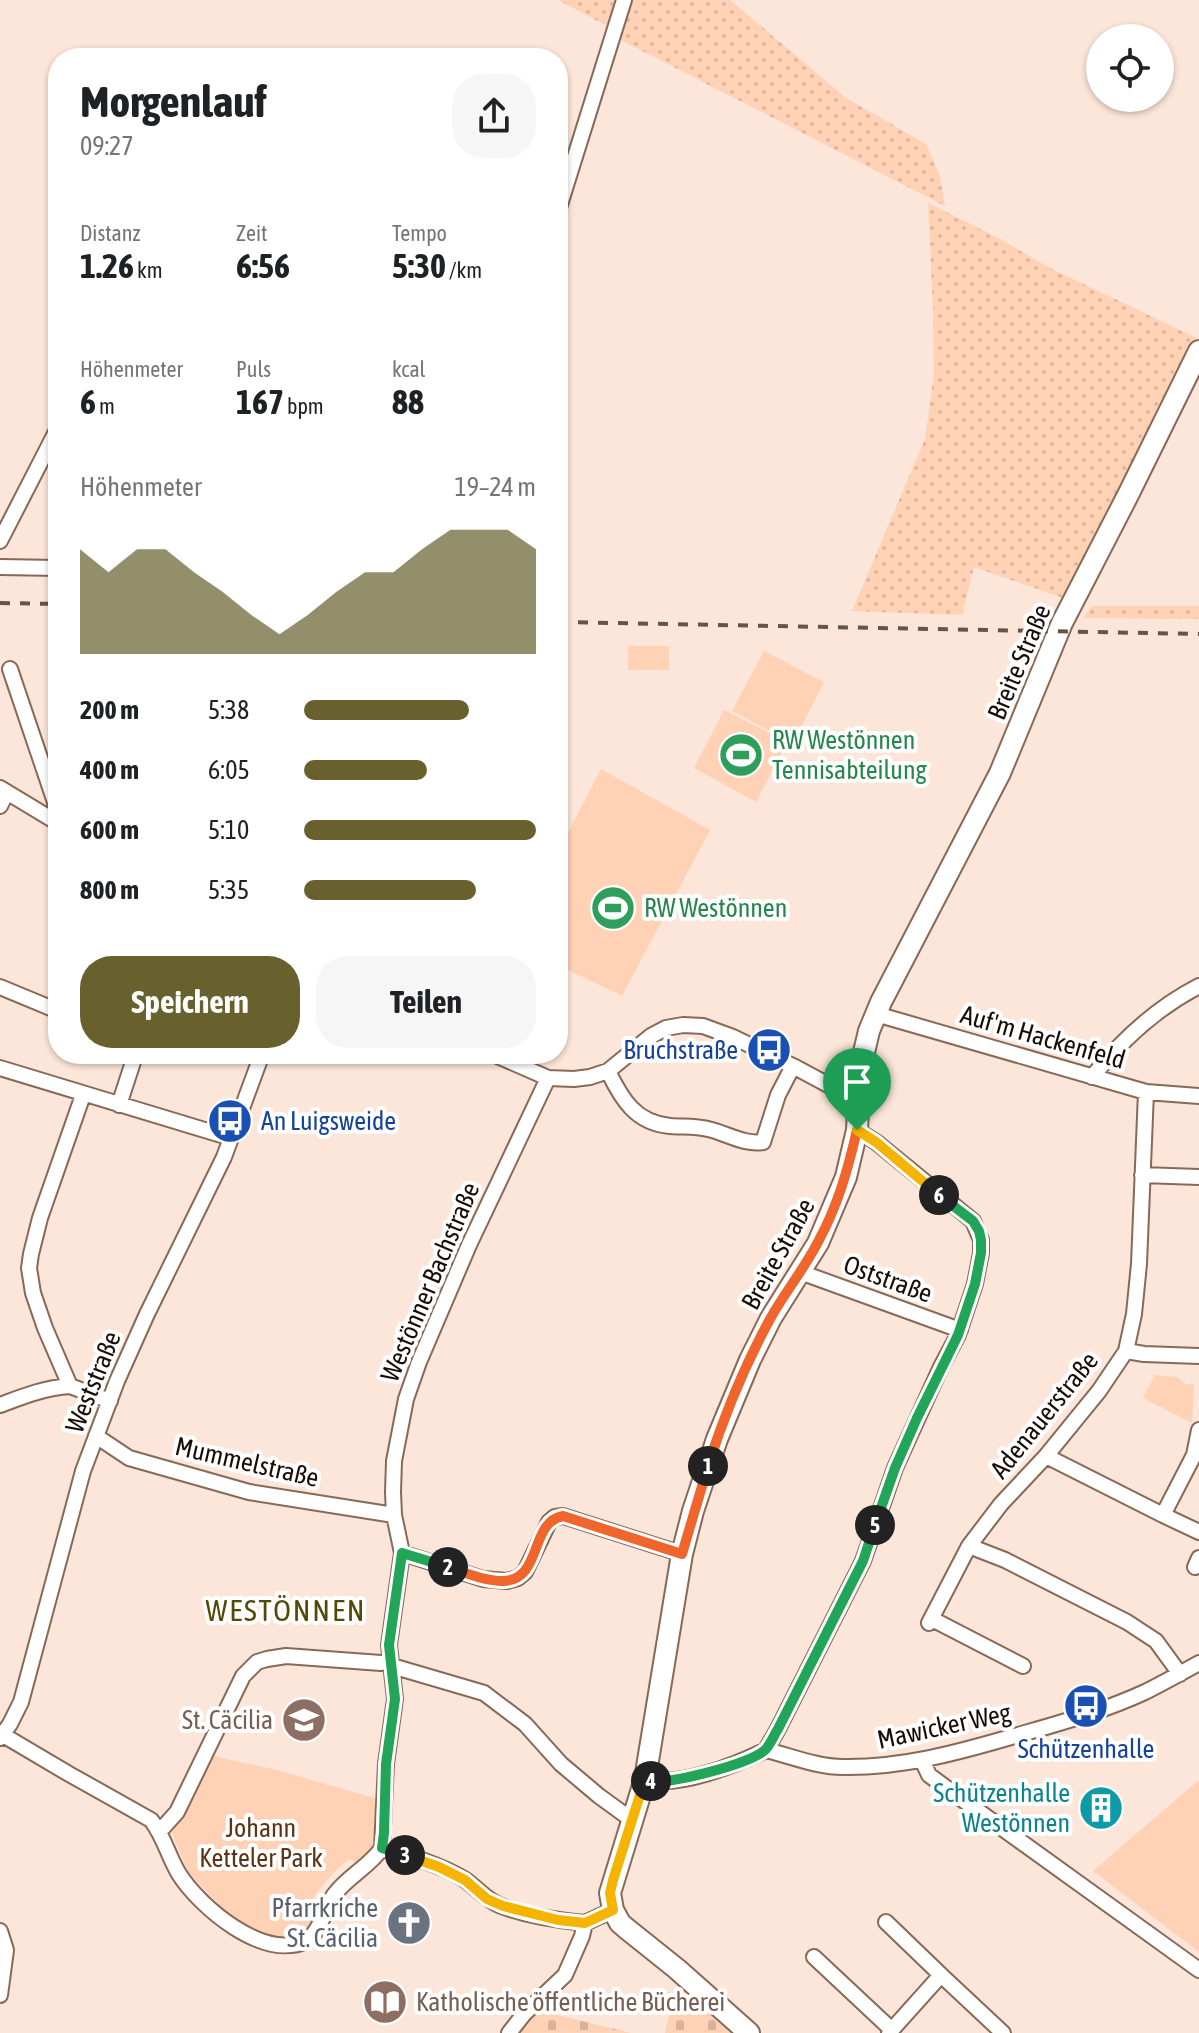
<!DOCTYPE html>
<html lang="de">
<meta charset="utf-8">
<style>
body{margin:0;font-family:"Asap Condensed",sans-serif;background:#f6f6f6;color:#202124;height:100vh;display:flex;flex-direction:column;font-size:30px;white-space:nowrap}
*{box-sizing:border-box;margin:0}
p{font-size:26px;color:#757577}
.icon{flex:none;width:44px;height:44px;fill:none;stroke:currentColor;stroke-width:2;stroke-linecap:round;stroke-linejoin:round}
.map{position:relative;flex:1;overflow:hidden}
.details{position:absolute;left:48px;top:48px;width:520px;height:1016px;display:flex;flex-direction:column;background:#fff;border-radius:32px;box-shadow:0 2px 6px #0004}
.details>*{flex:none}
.controls{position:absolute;left:1086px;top:24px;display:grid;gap:16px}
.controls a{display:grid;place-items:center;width:88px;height:88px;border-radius:50%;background:#fff;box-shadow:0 2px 6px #0004;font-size:40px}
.pin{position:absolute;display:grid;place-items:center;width:68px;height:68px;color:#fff;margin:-82px -34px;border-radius:50% 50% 50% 0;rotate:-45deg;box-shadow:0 0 8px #0007}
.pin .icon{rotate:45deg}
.km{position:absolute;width:40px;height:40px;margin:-20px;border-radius:50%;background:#222;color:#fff;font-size:22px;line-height:40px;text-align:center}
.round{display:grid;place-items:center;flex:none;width:84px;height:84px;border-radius:32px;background:#f6f6f6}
.headline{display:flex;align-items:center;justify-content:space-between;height:136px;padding:0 32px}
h1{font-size:44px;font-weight:700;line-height:60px}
.stats{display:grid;grid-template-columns:repeat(3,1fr);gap:12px;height:136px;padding:8px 32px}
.stats div{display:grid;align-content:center}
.stats b{font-size:34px;font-weight:700}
.stats small{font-size:22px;font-weight:400}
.stats p{font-size:22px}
.chart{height:224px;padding:16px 32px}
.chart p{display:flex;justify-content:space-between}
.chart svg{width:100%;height:144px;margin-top:8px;fill:#68602d;opacity:.7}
.cta{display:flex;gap:16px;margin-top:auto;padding:16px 32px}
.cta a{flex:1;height:92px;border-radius:32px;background:#68602d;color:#fff;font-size:32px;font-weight:700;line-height:92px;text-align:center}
.cta a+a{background:#f6f6f6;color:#202124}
ul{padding:0 32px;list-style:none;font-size:26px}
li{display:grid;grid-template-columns:128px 96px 1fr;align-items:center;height:60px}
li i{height:20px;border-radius:10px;background:#68602d}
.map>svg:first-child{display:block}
.grass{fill:url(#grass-dots)}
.cemetery{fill:url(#cemetery-stones)}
.park{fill:#ffd1b5}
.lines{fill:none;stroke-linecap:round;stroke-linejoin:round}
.street-casing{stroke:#876956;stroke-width:18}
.secondary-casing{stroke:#876956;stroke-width:24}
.street{stroke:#fff;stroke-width:14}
.secondary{stroke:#fff;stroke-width:20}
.rail{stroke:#64554c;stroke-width:4;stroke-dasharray:10 10;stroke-linecap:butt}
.split-1-casing{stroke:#fff;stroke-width:16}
.split-2-casing{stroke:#fff;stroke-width:16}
.split-3-casing{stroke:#fff;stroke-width:16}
.split-4-casing{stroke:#fff;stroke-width:16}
.split-5-casing{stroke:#fff;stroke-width:16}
.split-6-casing{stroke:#fff;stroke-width:16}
.split-7-casing{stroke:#fff;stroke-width:16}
.split-1{stroke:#f0652b;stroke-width:10}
.split-2{stroke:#f0652b;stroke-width:10}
.split-3{stroke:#22a559;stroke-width:10}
.split-4{stroke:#f5b400;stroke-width:10}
.split-5{stroke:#22a559;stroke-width:10}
.split-6{stroke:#22a559;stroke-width:10}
.split-7{stroke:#f5b400;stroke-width:10}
.labels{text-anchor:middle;stroke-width:8;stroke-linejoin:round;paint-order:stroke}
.street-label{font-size:26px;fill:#180d06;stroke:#fff}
.leisure-label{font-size:26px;fill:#27864d;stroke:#fff;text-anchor:start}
.transit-label{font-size:26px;fill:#164399;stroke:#fff;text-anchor:end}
.education-label{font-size:26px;fill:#785e54;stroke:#fff;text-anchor:end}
.culture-label{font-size:26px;fill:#0d838f;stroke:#fff;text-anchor:end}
.park-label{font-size:26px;fill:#5c3316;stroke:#fff}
.worship-label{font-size:26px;fill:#5b616d;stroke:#fff;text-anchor:end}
.quarter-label{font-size:30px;letter-spacing:2px;fill:#534907;stroke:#fff}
</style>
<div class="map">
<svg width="1199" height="2033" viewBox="0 0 1199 2033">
<defs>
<pattern id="grass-dots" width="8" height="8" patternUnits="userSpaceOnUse" patternTransform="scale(2)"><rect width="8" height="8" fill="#ffd1b5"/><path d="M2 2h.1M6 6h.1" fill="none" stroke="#dab29a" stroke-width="1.8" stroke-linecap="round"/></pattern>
<pattern id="cemetery-stones" width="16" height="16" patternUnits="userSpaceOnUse" patternTransform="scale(2)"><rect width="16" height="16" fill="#ffd1b5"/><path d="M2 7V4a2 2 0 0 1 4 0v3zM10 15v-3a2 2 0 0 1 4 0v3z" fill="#dab29a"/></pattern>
</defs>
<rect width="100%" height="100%" fill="#fce6d9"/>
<path class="grass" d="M558 0H619L611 28Z
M626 0H730L846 98 926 144 940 176 945 206 615 37Z
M928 203 993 235 1052 269 1199 339 1069 600 974 567 962 615 852 611 925 439 934 372 933 308Z
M1092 606H1199V619L1083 618Z"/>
<path class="cemetery" d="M684 1985 739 2033H665L670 2010Z
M533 2009 631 2033H516Z"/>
<path class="park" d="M628 646H669V670H628Z
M764 651 824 682 793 743 732 711Z
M724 710 787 742 756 802 694 768Z
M601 769 710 830 622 996 558 965V852Z
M1155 1375 1177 1377 1186 1384 1194 1385 1192 1423 1143 1398Z
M209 1753 221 1758 273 1769 378 1799V1847L359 1864 349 1859C331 1874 318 1889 307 1909L318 1919 314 1927 301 1937 267 1936 245 1927 222 1908 188 1872 172 1833Z
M1199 1780V1952L1093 1871Z"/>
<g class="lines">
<g class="street-casing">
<path id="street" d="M558 211 624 0
M0 541 58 428
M0 567 58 568
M10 669 58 811
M0 788 58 823
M0 806 7 792
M0 987 58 1011
M876 1014 1146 1092 1199 1096
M493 1054 548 1078 574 1079 590 1077 608 1071 651 1036 666 1028 683 1025 703 1026 733 1037 793 1066 834 1088 858 1091
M0 1068 231 1138
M608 1071C622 1100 636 1123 670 1126 683 1127 696 1126 708 1129 726 1133 744 1145 763 1142L778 1095 793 1066
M1092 1077C1121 1041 1158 1007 1199 986
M83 1095 40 1218 31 1254 29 1268 33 1293 45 1328 70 1386 110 1401
M119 1105 133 1062 132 1054
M1142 1175 1199 1177
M800 1272 960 1330
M1126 1351 1144 1354 1199 1356
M0 1405C24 1396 44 1388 70 1386
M1199 1430 1194 1455 1163 1515 1199 1532
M96 1436 129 1458 249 1492 394 1515
M1046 1456 1163 1515
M969 1546 1005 1560 1127 1622 1156 1641 1180 1674
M402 1553 483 1579 507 1581 518 1578 525 1572 549 1522 555 1517 563 1516 682 1554
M1195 1567 1199 1558
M932 1619 1023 1666
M929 1623 969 1546 1001 1504 1046 1456 1099 1391 1126 1351 1134 1314 1139 1264 1146 1092
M392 1666 484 1693 525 1724 561 1764 599 1796 632 1820
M3 1735 69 1774 151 1820C164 1836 168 1856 179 1874 200 1907 263 1961 306 1941 319 1934 326 1907 334 1895 348 1876 369 1867 382 1848L386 1764 395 1699 389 1645 402 1553 394 1515 393 1492 394 1461 406 1399 419 1362 469 1245 548 1078
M0 1738 10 1724 21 1702 83 1471 117 1381 147 1314 224 1157 262 1054
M766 1750 778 1729 863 1561 895 1468 941 1367 958 1335 975 1284 981 1253V1240L973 1221 876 1142 857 1130
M922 1760 929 1775 945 1787 1199 1970
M645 1779C679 1788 735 1765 766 1750 791 1756 817 1767 843 1767 901 1768 956 1753 1011 1737 1056 1724 1102 1712 1145 1692 1163 1683 1181 1673 1199 1663
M160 1831 177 1812 243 1676 257 1662 267 1659 286 1656 381 1663
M382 1848C410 1856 439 1864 464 1879 477 1888 485 1899 499 1905 526 1916 557 1920 585 1923
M886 1922 941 1975
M585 1923 613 1910
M0 1931 6 1950 0 1995
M814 1957 892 2030
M509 2033 524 2014 565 1975 582 1936 585 1923
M889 2033 941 1975 1003 2033"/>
</g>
<g class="secondary-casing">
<path id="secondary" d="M749 2033 677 1969 627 1929 620 1923 613 1910 610 1893 645 1779 682 1554 693 1511 717 1439 750 1360 771 1318 818 1243 846 1177 857 1130 860 1069 869 1031 881 1002 1000 773 1062 623 1128 495 1199 351"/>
</g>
<use href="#street" class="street"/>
<use href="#secondary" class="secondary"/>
<path class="rail" d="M0 603 58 604
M558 622 1199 634"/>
</g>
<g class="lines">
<g class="split-1-casing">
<path id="split-1" d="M708 1466C724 1416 745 1365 770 1319 785 1292 805 1268 819 1240 838 1205 848 1169 857 1130"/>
</g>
<g class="split-2-casing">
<path id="split-2" d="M448 1567C466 1573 484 1581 503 1581 543 1580 529 1522 563 1516L682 1554 708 1466"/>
</g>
<g class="split-3-casing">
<path id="split-3" d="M405 1855 382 1848 384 1833 386 1764 395 1699 389 1645 402 1553 448 1567"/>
</g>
<g class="split-4-casing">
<path id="split-4" d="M405 1855 439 1867 465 1880 487 1899 503 1906 558 1920 585 1923 613 1910 610 1893 613 1880 645 1779 651 1781"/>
</g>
<g class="split-5-casing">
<path id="split-5" d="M651 1781C672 1784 749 1764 765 1750 770 1745 774 1735 778 1729L863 1561 875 1525"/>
</g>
<g class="split-6-casing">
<path id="split-6" d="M875 1525 895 1468 917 1418 958 1335 975 1284 981 1253V1240L979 1231 973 1221 939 1195"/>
</g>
<g class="split-7-casing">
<path id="split-7" d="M857 1130 876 1142 939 1195"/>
</g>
<use href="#split-1" class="split-1"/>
<use href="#split-2" class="split-2"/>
<use href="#split-3" class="split-3"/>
<use href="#split-4" class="split-4"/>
<use href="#split-5" class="split-5"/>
<use href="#split-6" class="split-6"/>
<use href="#split-7" class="split-7"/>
</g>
<defs>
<g id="stadium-disc" transform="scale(2.3)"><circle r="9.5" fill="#2e9e5b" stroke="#fff"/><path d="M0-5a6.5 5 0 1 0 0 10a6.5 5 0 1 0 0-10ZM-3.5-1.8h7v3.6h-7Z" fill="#fff"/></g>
<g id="bus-disc" transform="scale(2.3)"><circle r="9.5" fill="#1a4fb4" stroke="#fff"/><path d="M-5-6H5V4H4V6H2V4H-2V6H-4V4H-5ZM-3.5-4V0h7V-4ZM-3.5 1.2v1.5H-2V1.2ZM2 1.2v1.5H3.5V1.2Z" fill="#fff"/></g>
<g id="school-disc" transform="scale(2.3)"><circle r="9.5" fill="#8d6e63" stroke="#fff"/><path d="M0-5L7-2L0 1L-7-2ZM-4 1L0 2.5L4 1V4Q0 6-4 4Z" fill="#fff"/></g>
<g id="building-disc" transform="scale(2.3)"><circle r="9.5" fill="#0f9aa8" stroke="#fff"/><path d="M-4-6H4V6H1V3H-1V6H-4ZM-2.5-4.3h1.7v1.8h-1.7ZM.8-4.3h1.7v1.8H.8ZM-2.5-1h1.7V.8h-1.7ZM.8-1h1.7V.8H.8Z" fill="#fff"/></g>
<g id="church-disc" transform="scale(2.3)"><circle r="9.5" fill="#6b7280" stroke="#fff"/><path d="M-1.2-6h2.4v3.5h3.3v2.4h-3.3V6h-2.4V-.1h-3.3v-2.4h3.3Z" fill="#fff"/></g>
<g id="library-disc" transform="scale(2.3)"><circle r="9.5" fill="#8d6e63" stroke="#fff"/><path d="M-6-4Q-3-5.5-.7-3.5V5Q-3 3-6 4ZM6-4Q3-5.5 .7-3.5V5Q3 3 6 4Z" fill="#fff"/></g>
</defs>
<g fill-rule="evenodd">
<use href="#stadium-disc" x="741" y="755"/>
<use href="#stadium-disc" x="613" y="908"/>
<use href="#bus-disc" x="769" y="1050"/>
<use href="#bus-disc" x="230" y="1121"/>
<use href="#bus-disc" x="1086" y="1706"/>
<use href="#school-disc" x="304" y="1720"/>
<use href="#building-disc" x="1101" y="1808"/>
<use href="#church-disc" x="409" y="1923"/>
<use href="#library-disc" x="385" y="2002"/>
</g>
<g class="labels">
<g class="street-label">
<text transform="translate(1019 662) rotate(-67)" y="9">Breite Straße</text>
<text transform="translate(1043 1037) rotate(16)" y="9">Auf'm Hackenfeld</text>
<text transform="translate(778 1254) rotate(-61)" y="9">Breite Straße</text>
<text transform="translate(888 1279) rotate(20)" y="9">Oststraße</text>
<text transform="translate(430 1282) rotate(-67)" y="9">Westönner Bachstraße</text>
<text transform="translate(93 1382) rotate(-68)" y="9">Weststraße</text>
<text transform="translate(1044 1415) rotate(-51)" y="9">Adenauerstraße</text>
<text transform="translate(247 1462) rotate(13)" y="9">Mummelstraße</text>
<text transform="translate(944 1726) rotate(-12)" y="9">Mawicker Weg</text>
</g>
<g class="leisure-label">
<text x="772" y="749">RW Westönnen<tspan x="772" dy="30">Tennisabteilung</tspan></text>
<text x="644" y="917">RW Westönnen</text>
</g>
<g class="transit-label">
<text x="738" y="1059">Bruchstraße</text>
<text x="261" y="1130" text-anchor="start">An Luigsweide</text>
<text x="1086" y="1758" text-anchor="middle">Schützenhalle</text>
</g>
<g class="education-label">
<text x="273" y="1729">St. Cäcilia</text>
<text x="416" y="2011" text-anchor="start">Katholische öffentliche Bücherei</text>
</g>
<g class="culture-label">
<text x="1070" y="1802">Schützenhalle<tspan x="1070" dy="30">Westönnen</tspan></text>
</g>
<g class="park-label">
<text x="261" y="1837">Johann<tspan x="261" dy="30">Ketteler Park</tspan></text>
</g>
<g class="worship-label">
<text x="378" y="1917">Pfarrkriche<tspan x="378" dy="30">St. Cäcilia</tspan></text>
</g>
<g class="quarter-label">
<text x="286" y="1621">WESTÖNNEN</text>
</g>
</g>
</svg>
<div class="controls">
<a><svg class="icon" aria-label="locate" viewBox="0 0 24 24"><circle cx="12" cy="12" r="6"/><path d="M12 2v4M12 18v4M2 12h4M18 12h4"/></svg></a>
</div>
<div class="pin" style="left:857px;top:1130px;background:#1e9e55"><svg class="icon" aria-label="arrive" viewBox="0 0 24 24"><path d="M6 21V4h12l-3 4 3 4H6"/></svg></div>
<b class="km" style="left:708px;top:1466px">1</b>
<b class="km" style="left:448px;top:1567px">2</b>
<b class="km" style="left:405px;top:1855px">3</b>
<b class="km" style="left:651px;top:1781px">4</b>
<b class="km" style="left:875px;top:1525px">5</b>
<b class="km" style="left:939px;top:1195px">6</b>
<section class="details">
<div class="headline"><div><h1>Morgenlauf</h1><p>09:27</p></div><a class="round"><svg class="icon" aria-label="share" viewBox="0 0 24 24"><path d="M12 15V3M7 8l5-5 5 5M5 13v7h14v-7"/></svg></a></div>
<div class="stats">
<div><p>Distanz</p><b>1.26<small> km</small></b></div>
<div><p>Zeit</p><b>6:56</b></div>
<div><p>Tempo</p><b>5:30<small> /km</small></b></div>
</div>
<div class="stats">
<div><p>Höhenmeter</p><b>6<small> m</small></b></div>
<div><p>Puls</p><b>167<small> bpm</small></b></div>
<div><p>kcal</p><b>88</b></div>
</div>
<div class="chart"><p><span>Höhenmeter</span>19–24 m</p>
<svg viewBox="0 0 160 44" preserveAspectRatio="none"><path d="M0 44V12L10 19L20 12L30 12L40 19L50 25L60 32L70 38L80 32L90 25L100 19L110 19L120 12L130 6L140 6L150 6L160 12V44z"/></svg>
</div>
<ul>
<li><b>200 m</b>5:38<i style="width:71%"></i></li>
<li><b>400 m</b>6:05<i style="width:53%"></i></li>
<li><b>600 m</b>5:10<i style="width:100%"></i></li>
<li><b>800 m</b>5:35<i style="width:74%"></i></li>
</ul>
<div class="cta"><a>Speichern</a><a>Teilen</a></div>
</section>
</div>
